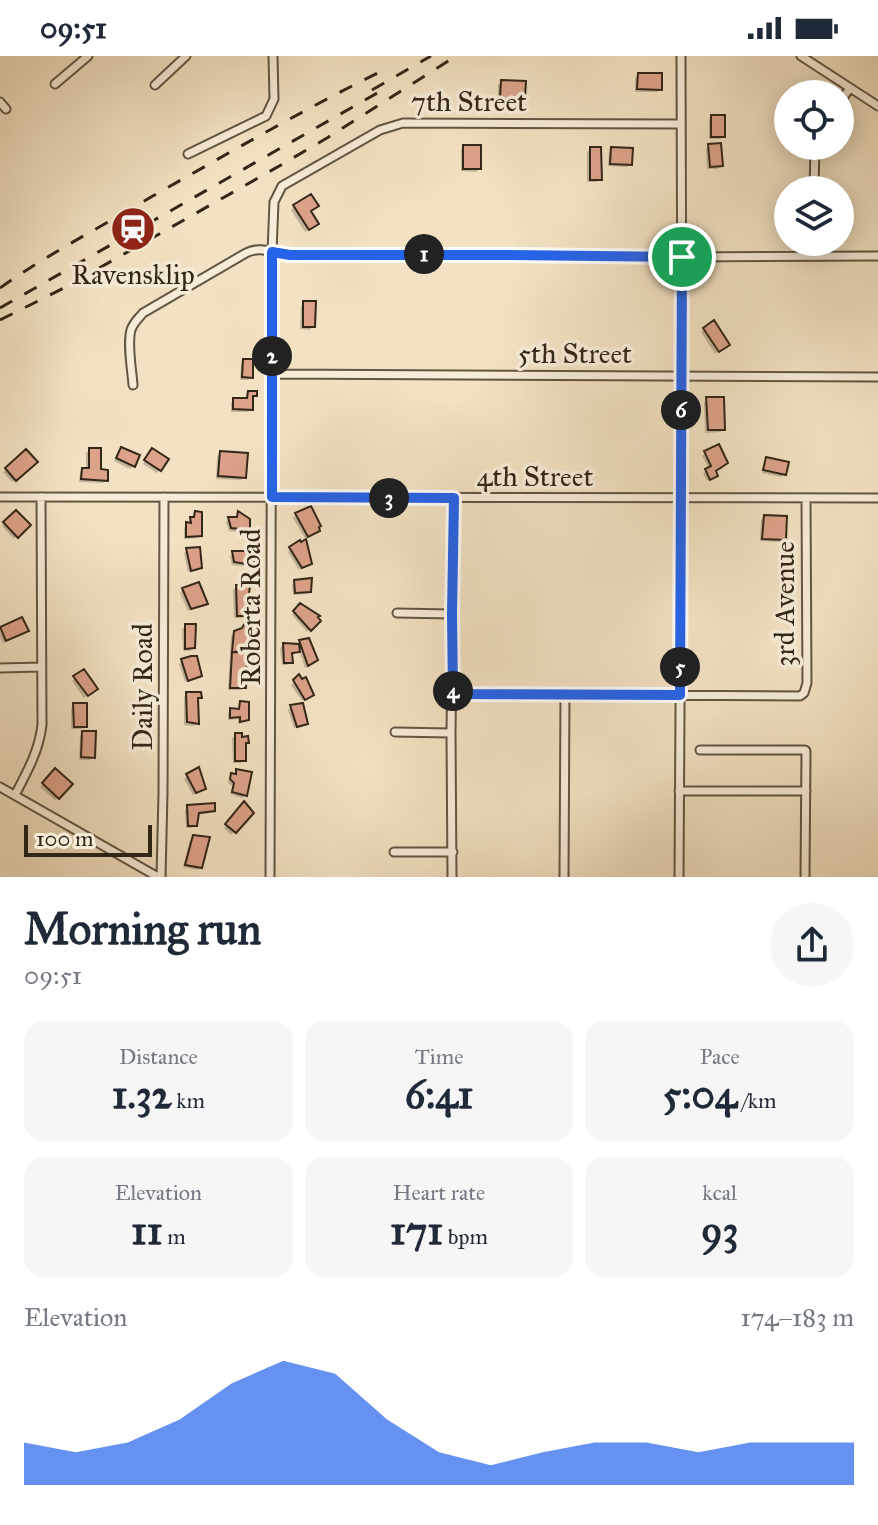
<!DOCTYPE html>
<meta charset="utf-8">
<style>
body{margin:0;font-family:"IM FELL Great Primer",serif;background:#f6f6f7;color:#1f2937;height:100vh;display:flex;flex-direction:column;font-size:30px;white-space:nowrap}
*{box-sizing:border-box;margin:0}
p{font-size:26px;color:#747a83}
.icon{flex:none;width:44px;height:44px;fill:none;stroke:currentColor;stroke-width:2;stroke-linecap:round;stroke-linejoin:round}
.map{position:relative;height:821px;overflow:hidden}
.drawer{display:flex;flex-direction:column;background:#fff;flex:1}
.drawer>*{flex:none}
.tools{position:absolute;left:774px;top:24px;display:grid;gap:16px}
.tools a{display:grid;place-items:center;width:80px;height:80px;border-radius:50%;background:#fff;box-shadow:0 4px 20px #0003;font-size:40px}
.scale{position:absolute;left:24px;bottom:20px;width:128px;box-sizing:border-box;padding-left:8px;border:4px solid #322617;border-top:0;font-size:22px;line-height:28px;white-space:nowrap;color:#322617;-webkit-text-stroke:6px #f7ecd7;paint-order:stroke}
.pin{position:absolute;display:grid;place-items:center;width:68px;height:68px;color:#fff;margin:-34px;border:4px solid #fff;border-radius:50%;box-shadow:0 2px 8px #0007}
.km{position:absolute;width:40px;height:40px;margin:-20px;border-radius:50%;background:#222;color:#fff;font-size:22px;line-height:40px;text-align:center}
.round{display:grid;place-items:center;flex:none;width:84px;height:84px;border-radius:42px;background:#f6f6f7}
.overview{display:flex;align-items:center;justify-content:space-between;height:136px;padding:0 24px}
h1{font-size:44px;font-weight:800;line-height:60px}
.stats{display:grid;grid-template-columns:repeat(3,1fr);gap:12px;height:136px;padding:8px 24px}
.stats div{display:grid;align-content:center;border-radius:20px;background:#f6f6f7;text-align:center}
.stats b{font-size:40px;font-weight:800}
.stats small{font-size:22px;font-weight:400}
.stats p{font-size:22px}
.chart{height:224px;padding:16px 24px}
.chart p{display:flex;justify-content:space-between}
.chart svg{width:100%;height:144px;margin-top:8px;fill:#2563eb;opacity:.7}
.status{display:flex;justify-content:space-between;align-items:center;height:56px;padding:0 40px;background:#fff;direction:ltr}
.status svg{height:22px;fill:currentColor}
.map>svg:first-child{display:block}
.shadow{fill:#0003}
.building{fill:#dca28a;stroke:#322617;stroke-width:2}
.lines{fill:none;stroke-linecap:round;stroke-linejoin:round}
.minor-casing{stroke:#625542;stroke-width:11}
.minor{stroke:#f7ecd7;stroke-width:7}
.rail{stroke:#322617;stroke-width:3;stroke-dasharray:14 14;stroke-linecap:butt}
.route-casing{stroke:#fff;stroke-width:16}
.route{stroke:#2563eb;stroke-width:10}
.labels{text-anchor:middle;stroke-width:7;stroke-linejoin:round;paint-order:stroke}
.street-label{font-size:28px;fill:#322617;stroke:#f7ecd7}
.poi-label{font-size:28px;fill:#322617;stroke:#f7ecd7}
</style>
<div class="status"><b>09:51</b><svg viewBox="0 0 49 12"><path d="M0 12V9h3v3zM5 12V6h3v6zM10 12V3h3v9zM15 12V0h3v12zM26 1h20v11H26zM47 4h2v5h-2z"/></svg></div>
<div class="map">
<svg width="878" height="821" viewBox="0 0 878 821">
<rect width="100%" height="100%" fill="#f2e1c2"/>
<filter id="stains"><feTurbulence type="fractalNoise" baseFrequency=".0025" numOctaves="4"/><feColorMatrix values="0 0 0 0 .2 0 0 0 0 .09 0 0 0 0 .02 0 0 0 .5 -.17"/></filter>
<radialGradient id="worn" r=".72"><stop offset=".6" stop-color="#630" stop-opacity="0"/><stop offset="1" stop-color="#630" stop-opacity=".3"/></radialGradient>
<path class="shadow" d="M638 19 660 33 657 36H635V22Z
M501 26 524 42 520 45 498 44V29Z
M712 61 723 80 720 83H709V64Z
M709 90 721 110 718 113H707L706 93Z
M464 91 479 113 476 116 461 115V94Z
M590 93 600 123 596 126H587V96Z
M612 93 630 108 627 111 608 110 609 96Z
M294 151 309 156 313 171 305 176 291 154Z
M304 247 313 270 310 274 300 273 301 250Z
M704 273 725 291 715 298 701 276Z
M244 305 251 321 248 324H240L241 308Z
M248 337 255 339 251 344V353L248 356H231V347L234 344H245Z
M707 343 723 373 720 376 705 377 704 346Z
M121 393 133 410 130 413 114 405Z
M89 394 99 415 106 424 103 427 79 426 80 417 83 414H86V397Z
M26 396 35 406 12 426 3 416Z
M220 397 244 421 241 424 216 423 217 400Z
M705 397 716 420 707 425 703 418 709 413 702 400Z
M149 398 160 414 157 417 143 408Z
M767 403 784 418 781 421 762 417 764 406Z
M16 457 28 469 14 483 2 470Z
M196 457 200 479 197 482 184 483V471L188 469V466Z
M239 458 248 476 245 479 239 480 237 476 229 475 226 466 229 463H235Z
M296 459 314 478 305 482 293 462Z
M764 461 784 483 781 486 760 485 761 464Z
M291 493 310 507 299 514 288 496Z
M187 494 200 511 197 514 188 516 184 497Z
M233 497 252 505 249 508 242 510 232 509 230 500Z
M295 526 310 535 306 538 293 539 292 529Z
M236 531 250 545 247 548 246 559 243 562H234L233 534Z
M183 534 205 547 202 550 188 555 180 537Z
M300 549 318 565 307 576 292 559Z
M186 570 193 591 190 595H183L182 573Z
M1 573 27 574 3 587 0 581Z
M235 576 251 580 248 583 246 595 242 599 250 608 244 611V631L241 634H228L231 580Z
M300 586 312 607 305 612 299 594 295 598 290 599 291 606 288 609H282L280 592 283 589 296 590Z
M182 605 199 619 196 622 185 626 179 608Z
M299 621 308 641 302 645 291 629Z
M75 622 93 635 84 642 72 625Z
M187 638 200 641 197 644V667L194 670 184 669V641Z
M241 647 247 664 238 668V663L228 664V657L230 654 237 655Z
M74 649 85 670 82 673H71V652Z
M291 651 306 667 303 670 294 672 288 654Z
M83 677 93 701 90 704H79L80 680Z
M236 679 240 684 247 687 244 690V704L241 707H233L232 682Z
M55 715 70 728 55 744 40 731Z
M237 715 245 739 242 742 230 738 233 731 228 727 229 722Z
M187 720 204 732 193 739 184 723Z
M244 748 251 757 231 779 224 772Z
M188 751 213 754 210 757 197 759 195 769 192 772H186L185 754Z
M194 781 200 811 197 814 183 811 190 784Z"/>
<path class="building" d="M638 17H662V34L637 33Z
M501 24 526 25 525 43 500 42Z
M711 59H725V81H711Z
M721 87 723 110 710 111 708 88Z
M463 89H481V113H463Z
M590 91H601L602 124H590Z
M611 91 633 92 632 109 610 108Z
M311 138 319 150 311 155 319 168 309 174 293 149Z
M303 245H316L315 271H303Z
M714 264 730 289 719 296 703 272Z
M243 303H253V322L242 321Z
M248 335H257V340H253V354L233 353V342H247Z
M706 341H724L725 374H708Z
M719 388 728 407 716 415 718 420 710 424 705 413 711 410 704 395Z
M121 391 140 399 135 411 116 402Z
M89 392H101V413L108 414V425L81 423 82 412H89Z
M152 392 169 403 161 415 144 404Z
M26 393 38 406 16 425 5 412Z
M220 395 248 397 246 422 218 420Z
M766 401 789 406 786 419 763 414Z
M311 450 321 470 319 471 320 475 308 481 295 457Z
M16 454 31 469 18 482 3 466Z
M195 455 202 456V480L186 481V466L191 467 190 461H194Z
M238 455 250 463V477L242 478 240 473 231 472 228 461H237Z
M764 459 787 460 786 484 762 483Z
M306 483 312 508 302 512 289 491 300 484 301 486Z
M200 491 202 512 191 515 186 492Z
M232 495H254V506L246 508 234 506Z
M312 522 311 536 295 537 294 524Z
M199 526 208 548 191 553 182 532Z
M236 529H250L249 538H252V546H248V560H237Z
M300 547 320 560 318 561 321 565 311 575 293 555Z
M22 561 29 575 6 585 0 571Z
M245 567 254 569 253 581 249 580 248 595 232 596 234 575 242 572Z
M185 568H196L195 592 185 593Z
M309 582 318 604 308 610 299 584Z
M283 587 299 588 300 596 292 597 293 607H284Z
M232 596 253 597 252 609 247 608 246 632H230Z
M191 600H197L202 620 188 625 181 603Z
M84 613 98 633 88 640 73 620Z
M299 618 302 623 306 621 314 639 305 644 293 624Z
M186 636H201L202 642H198L199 668 187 666Z
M240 645 249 646V664L240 666V661L230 662V652L239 653Z
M73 647H87V671H74Z
M303 647 308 668 297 671 290 649Z
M82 675H96L95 702 81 701Z
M235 677H242V681L248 680 249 687H246V705H235Z
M199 711 206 733 196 737 186 718Z
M55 712 73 728 59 743 42 727Z
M236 713 252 716 247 740 232 736 234 727 230 723 231 717 236 718Z
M244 745 254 757 236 777 225 768Z
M215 747V755L199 757 197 770H188L187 749Z
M193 779 210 781 202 812 185 809Z"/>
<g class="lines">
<g class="minor-casing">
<path id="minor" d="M801 0 878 50
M55 28 88 0
M155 29 186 0
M0 46 6 53
M840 46 850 32
M188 98 266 60 274 43 273 0
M814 134 815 90
M815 186V200
M273 318 878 321
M133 329C132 314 127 288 131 274 133 267 138 263 143 257L246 197C261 189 274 198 290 199H574L682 201 878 200
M0 441 878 442
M397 557 452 558
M0 612 41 611
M453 638 800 640 804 637 807 627 806 442
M395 676 451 677
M700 694H805L806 695 805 821
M0 731 158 821
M679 735H806
M15 739C27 716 39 695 42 669L41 441
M394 796H453
M161 821 163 737 164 441
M270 821 272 196 274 146 282 130 380 74 403 67 681 68
M452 821 451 677 454 442
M564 821 565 638
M679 821 682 320 681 0"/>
</g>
<use href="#minor" class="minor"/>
<path class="rail" d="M372 34 431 0
M0 232C48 198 101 171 151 141 229 97 306 52 386 13
M0 252 386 32
M0 264 64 232 281 109 327 82 456 0"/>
</g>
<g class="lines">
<g class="route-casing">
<path id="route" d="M272 196 290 199H510L682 201 680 639 453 638 452 558 454 442 272 441Z"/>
</g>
<use href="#route" class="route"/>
</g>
<defs>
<g id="station-disc" transform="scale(2.3)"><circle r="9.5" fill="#8f2418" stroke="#f7ecd7"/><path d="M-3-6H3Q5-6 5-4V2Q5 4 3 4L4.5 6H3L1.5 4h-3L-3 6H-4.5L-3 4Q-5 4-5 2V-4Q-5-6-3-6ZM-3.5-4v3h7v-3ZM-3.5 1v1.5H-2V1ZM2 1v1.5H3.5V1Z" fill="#fff"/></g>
</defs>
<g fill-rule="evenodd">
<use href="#station-disc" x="133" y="173"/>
</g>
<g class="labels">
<g class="street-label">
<text x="469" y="55">7th Street</text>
<text x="575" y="307">5th Street</text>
<text x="535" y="430">4th Street</text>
<text transform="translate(784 548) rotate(-90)" y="10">3rd Avenue</text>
<text transform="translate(250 551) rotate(-90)" y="10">Roberta Road</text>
<text transform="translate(142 631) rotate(-90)" y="10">Daily Road</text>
</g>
<g class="poi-label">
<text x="133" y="228">Ravensklip</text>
</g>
</g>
<rect width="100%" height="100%" filter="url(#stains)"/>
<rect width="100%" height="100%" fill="url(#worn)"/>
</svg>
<div class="tools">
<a><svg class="icon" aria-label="locate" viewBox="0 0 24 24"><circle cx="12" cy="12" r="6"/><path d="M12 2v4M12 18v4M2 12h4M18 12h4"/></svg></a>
<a><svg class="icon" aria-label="layers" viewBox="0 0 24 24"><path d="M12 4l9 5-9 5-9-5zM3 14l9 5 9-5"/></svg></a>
</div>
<div class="scale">100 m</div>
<div class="pin" style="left:682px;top:201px;background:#1e9e55"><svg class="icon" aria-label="arrive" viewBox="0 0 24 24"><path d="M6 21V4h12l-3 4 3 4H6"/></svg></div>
<b class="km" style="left:424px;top:198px">1</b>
<b class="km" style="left:272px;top:300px">2</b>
<b class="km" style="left:389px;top:442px">3</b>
<b class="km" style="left:453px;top:635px">4</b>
<b class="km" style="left:680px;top:611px">5</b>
<b class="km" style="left:681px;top:354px">6</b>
</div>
<section class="drawer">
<div class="overview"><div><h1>Morning run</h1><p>09:51</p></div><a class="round"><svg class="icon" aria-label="share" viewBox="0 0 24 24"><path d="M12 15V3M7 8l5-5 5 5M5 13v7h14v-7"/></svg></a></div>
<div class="stats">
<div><p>Distance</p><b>1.32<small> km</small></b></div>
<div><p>Time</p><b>6:41</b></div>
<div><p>Pace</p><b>5:04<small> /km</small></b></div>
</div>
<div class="stats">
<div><p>Elevation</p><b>11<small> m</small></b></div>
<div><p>Heart rate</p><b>171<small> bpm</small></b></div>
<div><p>kcal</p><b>93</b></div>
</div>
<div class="chart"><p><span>Elevation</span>174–183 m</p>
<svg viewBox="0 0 160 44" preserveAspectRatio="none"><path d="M0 44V31L10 34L20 31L30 24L40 13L50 6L60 10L70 24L80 34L90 38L100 34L110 31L120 31L130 34L140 31L150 31L160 31V44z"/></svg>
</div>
</section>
